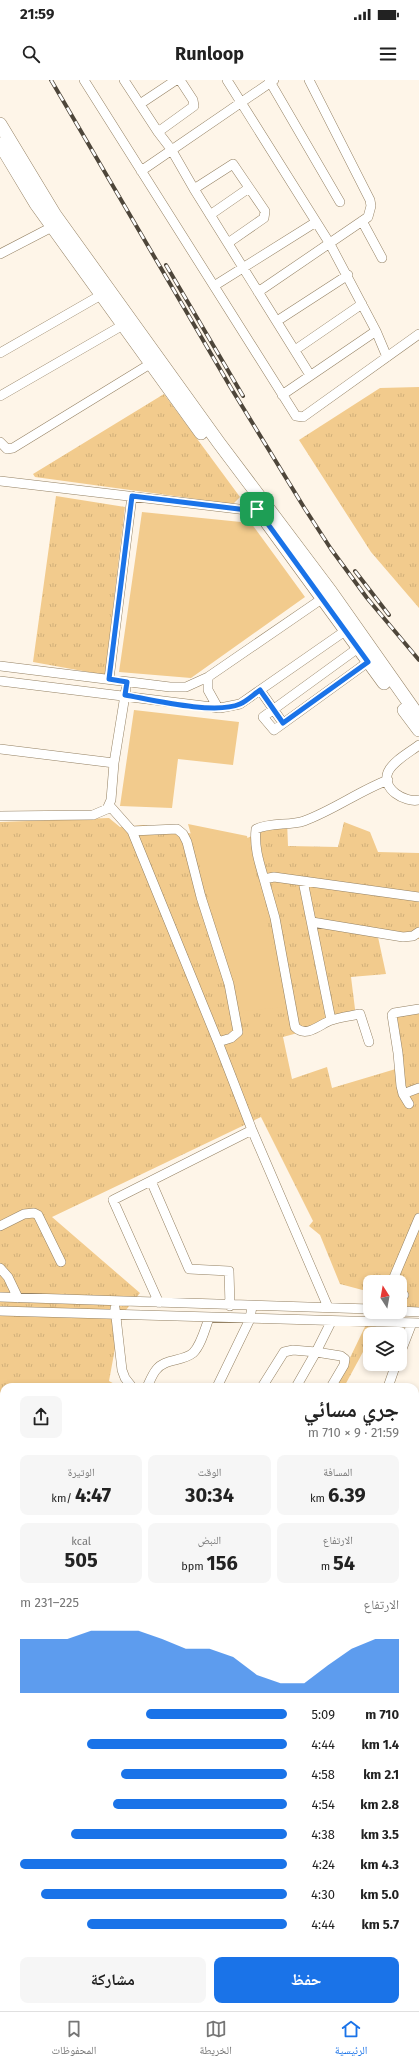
<!DOCTYPE html>
<html lang="ar">
<meta charset="utf-8">
<style>
body{margin:0;font-family:"Fira Sans","Noto Naskh Arabic",sans-serif;background:#f6f6f6;color:#222;direction:rtl;height:100vh;display:flex;flex-direction:column;font-size:15px;white-space:nowrap}
*{box-sizing:border-box;margin:0}
p{font-size:13px;color:#767676}
.icon{flex:none;width:22px;height:22px;fill:none;stroke:currentColor;stroke-width:2;stroke-linecap:round;stroke-linejoin:round}
.map{position:relative;flex:1;overflow:hidden;direction:ltr}
.panel{position:absolute;left:0px;top:1303px;width:419px;height:628px;display:flex;flex-direction:column;background:#fff;border-radius:12px 12px 0 0;box-shadow:0 2px 6px #0003;direction:rtl}
.panel>*{flex:none}
.needle{width:26px;rotate:349deg}
.tools{position:absolute;left:363px;top:1195px;display:grid;gap:8px}
.tools a{display:grid;place-items:center;width:44px;height:44px;border-radius:8px;background:#fff;box-shadow:0 2px 6px #0003;font-size:20px}
.pin{position:absolute;display:grid;place-items:center;width:34px;height:34px;color:#fff;margin:-17px;border-radius:8px;box-shadow:0 2px 6px #0006}
.round{display:grid;place-items:center;flex:none;width:42px;height:42px;border-radius:8px;background:#f6f6f6}
.summary{display:flex;align-items:center;justify-content:space-between;height:68px;padding:0 20px}
h1{font-size:22px;font-weight:700;line-height:30px}
.metrics{display:grid;grid-template-columns:repeat(3,1fr);gap:6px;height:68px;padding:4px 20px}
.metrics div{display:grid;align-content:center;border-radius:8px;background:#f6f6f6;text-align:center}
.metrics b{font-size:20px;font-weight:700}
.metrics small{font-size:11px;font-weight:400}
.metrics p{font-size:11px}
.chart{height:112px;padding:8px 20px}
.chart p{display:flex;justify-content:space-between}
.chart svg{width:100%;height:72px;margin-top:4px;fill:#1a73e8;opacity:.7}
.button{display:flex;gap:8px;margin-top:auto;padding:8px 20px}
.button a{flex:1;height:46px;border-radius:8px;background:#1a73e8;color:#fff;font-size:16px;font-weight:700;line-height:46px;text-align:center}
.button a+a{background:#f6f6f6;color:#222}
ul{padding:0 20px;list-style:none;font-size:13px}
li{display:grid;grid-template-columns:64px 48px 1fr;align-items:center;height:30px}
li i{height:10px;border-radius:5px;background:#1a73e8}
.status{display:flex;justify-content:space-between;align-items:center;height:28px;padding:0 20px;background:#fff;direction:ltr}
.status svg{height:11px;fill:currentColor}
header{display:flex;justify-content:space-between;align-items:center;height:52px;padding:0 20px;background:#fff;font-size:18px;font-weight:700}
.tabs{display:flex;justify-content:space-around;align-items:center;height:56px;border-top:1px solid #e0e0e0;background:#fff;font-size:11px;color:#767676}
.tabs a{display:grid;justify-items:center;gap:2px}
.tabs .selected{color:#1a73e8}
.map>svg:first-child{display:block}
.grass{fill:url(#grass-tufts)}
.green{fill:#f2cb8d}
.lines{fill:none;stroke-linecap:round;stroke-linejoin:round}
.street-casing{stroke:#948163;stroke-width:10}
.secondary-casing{stroke:#948163;stroke-width:14}
.street{stroke:#fff;stroke-width:9}
.secondary{stroke:#fff;stroke-width:13}
.rail-casing{stroke:#4e463a;stroke-width:4}
.rail{stroke:#fff;stroke-width:2.5;stroke-dasharray:8;stroke-linecap:butt}
.route-casing{stroke:#fff;stroke-width:8}
.route{stroke:#1a73e8;stroke-width:5}
</style>
<div class="status"><b>21:59</b><svg viewBox="0 0 49 12"><path d="M0 12V9h3v3zM5 12V6h3v6zM10 12V3h3v9zM15 12V0h3v12zM26 1h20v11H26zM47 4h2v5h-2z"/></svg></div>
<header><svg class="icon" aria-label="menu" viewBox="0 0 24 24"><path d="M4 6h16M4 12h16M4 18h16"/></svg>Runloop<svg class="icon" aria-label="search" viewBox="0 0 24 24"><circle cx="10" cy="10" r="6"/><path d="M15 15l6 6"/></svg></header>
<div class="map">
<svg width="419" height="1931" viewBox="0 0 419 1931">
<defs>
<pattern id="grass-tufts" width="24" height="20" patternUnits="userSpaceOnUse"><rect width="24" height="20" fill="#f2cb8d"/><path d="M3 7l-1-3M5 7V3M7 7l1-3M15 17l-1-3M17 17v-4M19 17l1-3" fill="none" stroke="#d0af79"/></pattern>
</defs>
<rect width="100%" height="100%" fill="#fef5e8"/>
<path class="grass" d="M419 307V528L371 472 299 360 380 308Z
M164 314 240 417 233 424 35 397 33 394Z
M56 416 125 427 105 595 33 582Z
M109 738 120 747 144 745 238 762 287 741 288 766 338 767 344 742 370 752 378 772 419 773V859L378 857 386 894 351 897 356 937 283 957 292 999 327 987 332 1008 399 988 391 938 419 929V1230L400 1229V1202H370V1212L340 1204 320 1155 309 1146 313 1141 261 1037 52 1137 140 1213 121 1236 109 1301 120 1307H4V1383L0 1384V742Z
M372 1232H384L372 1254H370V1259L344 1307H336Z
M0 1453 4 1455V1927H44L40 1931H7L0 1927Z
M415 1618 419 1620V1931H68L57 1927H415Z"/>
<path class="green" d="M142 432 251 443 305 517 191 598 119 592Z
M134 630 239 642 233 685 178 679 172 728 120 726Z
M188 744 247 756 287 927 240 931Z"/>
<g class="lines">
<g class="street-casing">
<path id="street" d="M84 0 296 336 303 337 419 254
M124 0 158 52 171 69 194 109 310 295
M227 0 330 164 376 251 387 277
M269 0 340 122
M140 24 176 0
M158 52 194 26 193 20 180 0
M141 91 274 0
M194 109 233 84 265 131 264 138 228 163
M210 135 249 108
M362 141 382 178
M0 174 52 147
M214 206 316 142
M258 212 368 137 371 126 370 120 309 0
M277 241 348 195
M295 270 362 224
M0 273 101 215
M282 315 376 251
M0 316 123 245
M0 362 7 369 13 368 150 284
M0 401 247 430 257 429
M358 568 263 637 274 650 368 582
M0 586 170 607H186L208 597 326 516
M208 597V610L218 628
M109 599 132 416
M0 601 220 628 240 624 345 551
M260 610 283 643
M419 665C410 672 393 681 388 692 381 709 405 723 419 720
M0 669 114 683
M388 700C359 711 334 730 304 741 289 746 272 742 256 749 254 767 259 782 264 799L274 797 419 817
M109 725 132 751 218 962 231 958 238 952 229 904 201 817 187 762 183 754 177 749 132 751
M0 736 93 735 107 729 111 720 114 683 126 609
M264 799 275 838 295 947C307 959 321 943 332 940 341 937 351 936 360 934L369 962
M303 801 331 940
M312 842 403 857 413 856 419 852
M218 962 252 1050 328 1227
M403 1014 419 1008
M409 1024 403 1014 401 1006 398 973 392 935 394 933 419 929
M151 1101 189 1189 229 1191 230 1226
M0 1146 24 1134 34 1133 38 1135 61 1182
M0 1188 8 1197 18 1218
M392 1202 419 1138
M400 1213 404 1215
M0 1217 370 1229
M159 1223 113 1120 252 1050
M115 1228 122 1290 125 1298 132 1307
M0 1231 419 1243
M400 1231 419 1232
M331 1242 316 1272 341 1276 345 1279 344 1285 331 1307
M400 1274 412 1243
M147 1307C150 1301 152 1295 156 1290 165 1278 182 1282 193 1273 201 1265 205 1249 209 1238
M217 1307 250 1239 252 1226
M262 1307 284 1272 293 1270 316 1272 296 1307
M388 1307 396 1284
M415 1401 419 1399
M415 1459 419 1462
M415 1623 419 1626
M415 1832 419 1829
M0 1836 4 1835
M0 1925 11 1931
M248 1927 254 1931
M301 1931 304 1927"/>
</g>
<g class="secondary-casing">
<path id="secondary" d="M0 44 55 135 219 363 331 512 419 637
M0 64 36 124 201 353
M260 433 384 603
M404 630 419 650"/>
</g>
<use href="#street" class="street"/>
<use href="#secondary" class="secondary"/>
<g class="rail-casing">
<path id="rail" d="M51 0 231 308 305 429 331 469 367 518 419 580
M166 185 243 316
M355 491 389 535"/>
</g>
<use href="#rail" class="rail"/>
</g>
<g class="lines">
<g class="route-casing">
<path id="route" d="M132 416 247 430 257 429 368 582 283 643 260 610C254 614 247 621 240 624 215 635 153 620 125 615L127 602 109 599Z"/>
</g>
<use href="#route" class="route"/>
</g>
</svg>
<div class="tools">
<a><svg class="needle" viewBox="-14 -14 28 28"><path d="M0-13l5 13h-10z" fill="#e53935"/><path d="M0 13l5-13h-10z" fill="#767676"/></svg></a>
<a><svg class="icon" aria-label="layers" viewBox="0 0 24 24"><path d="M12 4l9 5-9 5-9-5zM3 14l9 5 9-5"/></svg></a>
</div>
<div class="pin" style="left:257px;top:429px;background:#1e9e55"><svg class="icon" aria-label="arrive" viewBox="0 0 24 24"><path d="M6 21V4h12l-3 4 3 4H6"/></svg></div>
<section class="panel">
<div class="summary"><div><h1>جري مسائي</h1><p>21:59 · 9 × 710 m</p></div><a class="round"><svg class="icon" aria-label="share" viewBox="0 0 24 24"><path d="M12 15V3M7 8l5-5 5 5M5 13v7h14v-7"/></svg></a></div>
<div class="metrics">
<div><p>المسافة</p><b>6.39<small> km</small></b></div>
<div><p>الوقت</p><b>30:34</b></div>
<div><p>الوتيرة</p><b>4:47<small> /km</small></b></div>
</div>
<div class="metrics">
<div><p>الارتفاع</p><b>54<small> m</small></b></div>
<div><p>النبض</p><b>156<small> bpm</small></b></div>
<div><p>kcal</p><b>505</b></div>
</div>
<div class="chart"><p><span>الارتفاع</span>225–231 m</p>
<svg viewBox="0 0 160 44" preserveAspectRatio="none"><path d="M0 44V11L10 11L20 11L30 6L40 6L50 6L60 11L70 17L80 17L90 22L100 33L110 38L120 38L130 27L140 17L150 11L160 11V44z"/></svg>
</div>
<ul>
<li><b>710 m</b>5:09<i style="width:53%"></i></li>
<li><b>1.4 km</b>4:44<i style="width:75%"></i></li>
<li><b>2.1 km</b>4:58<i style="width:62%"></i></li>
<li><b>2.8 km</b>4:54<i style="width:65%"></i></li>
<li><b>3.5 km</b>4:38<i style="width:81%"></i></li>
<li><b>4.3 km</b>4:24<i style="width:100%"></i></li>
<li><b>5.0 km</b>4:30<i style="width:92%"></i></li>
<li><b>5.7 km</b>4:44<i style="width:75%"></i></li>
</ul>
<div class="button"><a>حفظ</a><a>مشاركة</a></div>
</section>
</div>
<nav class="tabs">
<a class="selected"><svg class="icon" aria-label="home" viewBox="0 0 24 24"><path d="M3 11l9-7 9 7M6 9v11h12V9"/></svg>الرئيسية</a>
<a><svg class="icon" aria-label="map" viewBox="0 0 24 24"><path d="M3 6l6-2 6 2 6-2v14l-6 2-6-2-6 2zM9 4v14M15 6v14"/></svg>الخريطة</a>
<a><svg class="icon" aria-label="saved" viewBox="0 0 24 24"><path d="M7 4h10v16l-5-4-5 4z"/></svg>المحفوظات</a>
</nav>
